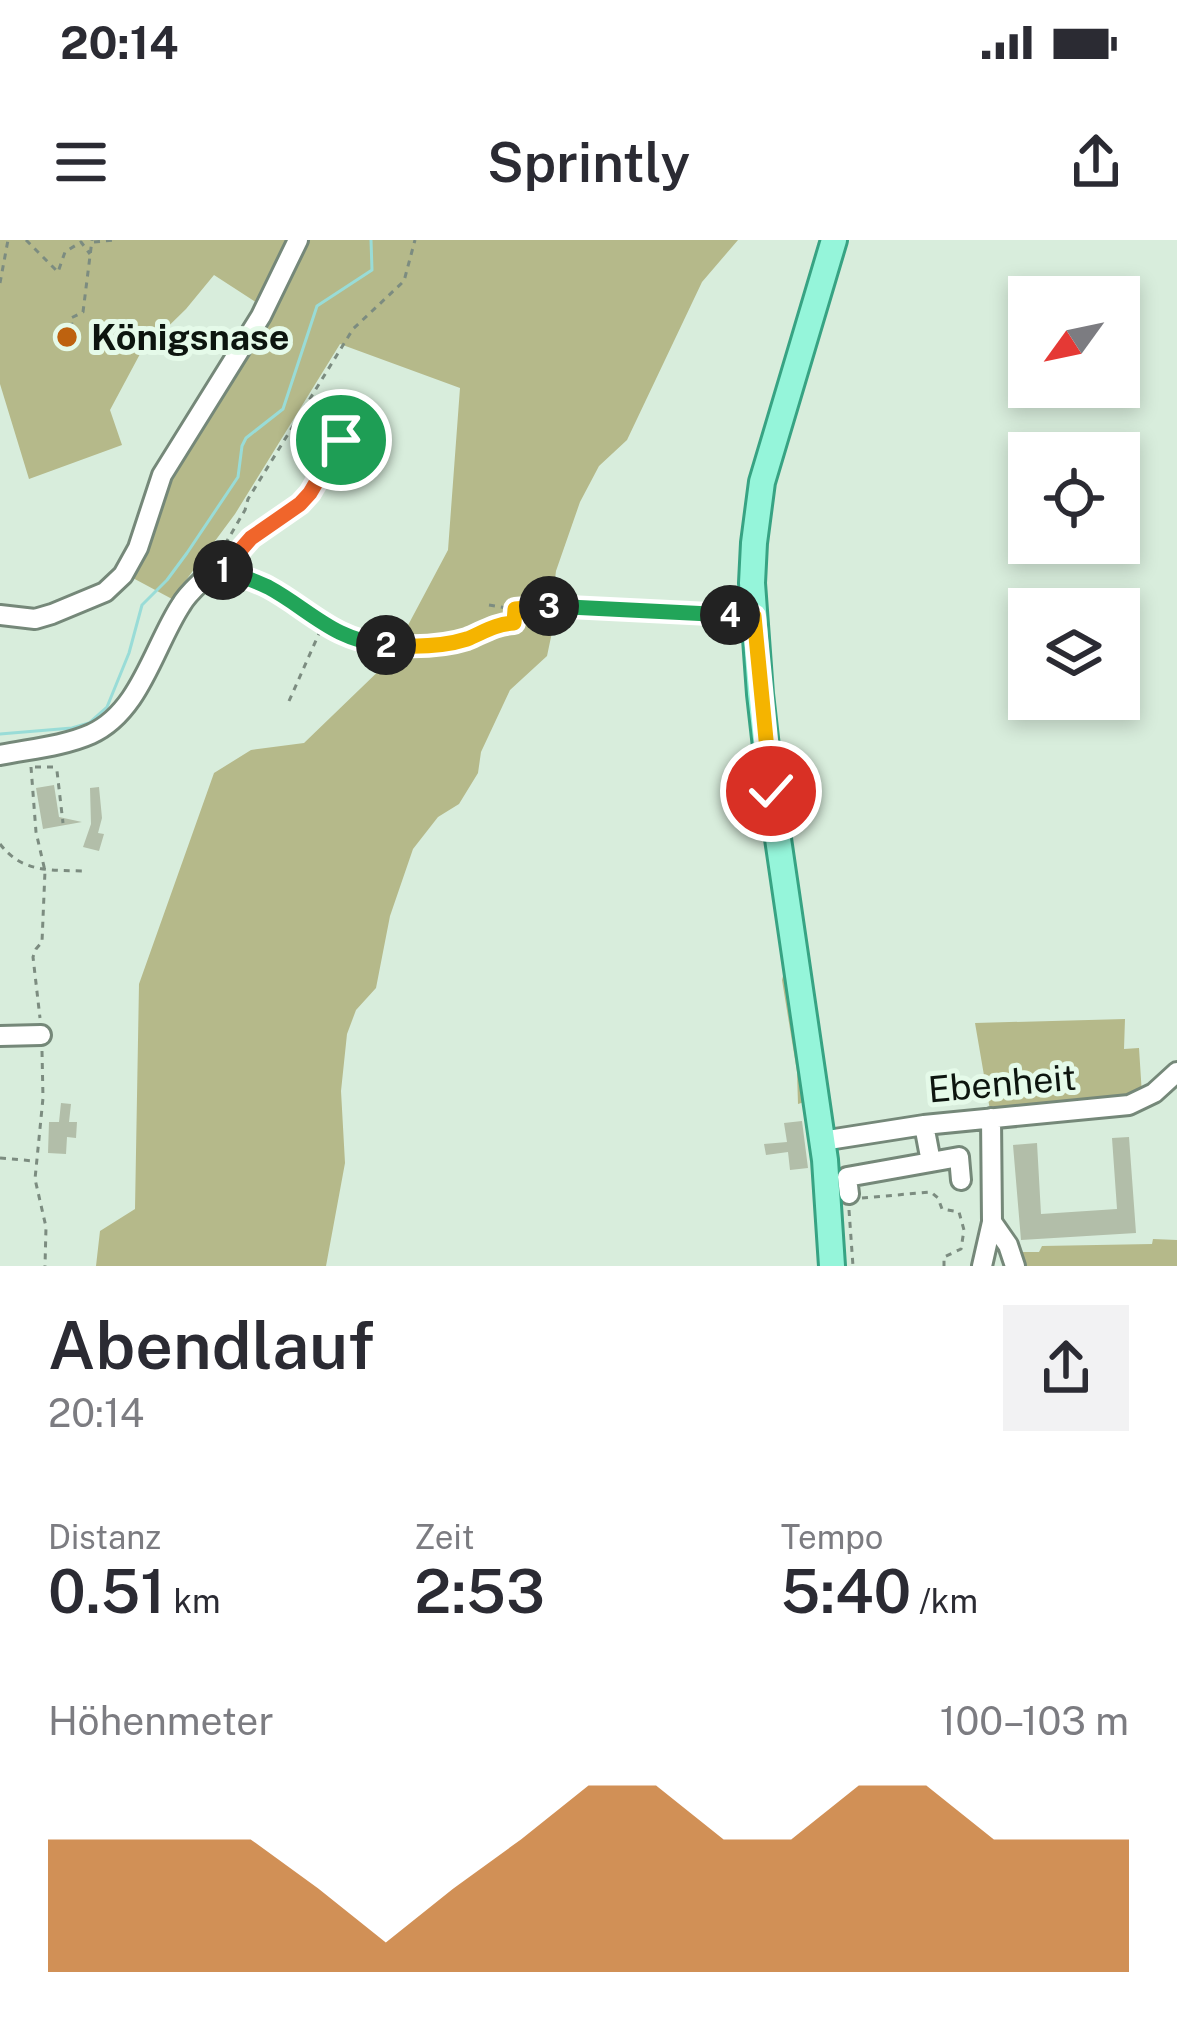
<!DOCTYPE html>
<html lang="de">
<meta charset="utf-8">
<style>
body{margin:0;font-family:"Public Sans",sans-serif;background:#f2f2f3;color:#2b2b33;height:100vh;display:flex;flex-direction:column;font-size:45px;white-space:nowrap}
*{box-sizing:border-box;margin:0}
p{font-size:39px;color:#7c7c81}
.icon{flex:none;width:66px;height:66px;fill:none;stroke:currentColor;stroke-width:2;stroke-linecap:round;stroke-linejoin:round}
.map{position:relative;height:1026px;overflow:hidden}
.details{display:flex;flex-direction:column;background:#fff;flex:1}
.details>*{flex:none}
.needle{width:78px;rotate:237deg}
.controls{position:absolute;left:1008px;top:36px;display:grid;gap:24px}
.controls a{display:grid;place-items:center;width:132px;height:132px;border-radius:0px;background:#fff;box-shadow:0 6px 18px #0003;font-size:60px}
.pin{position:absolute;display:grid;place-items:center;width:102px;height:102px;color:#fff;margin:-51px;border:6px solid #fff;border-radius:50%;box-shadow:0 3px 12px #0007}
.km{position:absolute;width:60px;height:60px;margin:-30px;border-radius:50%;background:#222;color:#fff;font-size:33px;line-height:60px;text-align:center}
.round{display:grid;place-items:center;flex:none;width:126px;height:126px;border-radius:0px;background:#f2f2f3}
.summary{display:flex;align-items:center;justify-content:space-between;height:204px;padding:0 48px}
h1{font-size:66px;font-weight:600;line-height:90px}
.figures{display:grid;grid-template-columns:repeat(3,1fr);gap:18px;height:204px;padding:12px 48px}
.figures div{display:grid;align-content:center}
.figures b{font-size:60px;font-weight:600}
.figures small{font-size:33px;font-weight:400}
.figures p{font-size:33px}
.chart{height:336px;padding:24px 48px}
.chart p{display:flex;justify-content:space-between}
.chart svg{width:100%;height:216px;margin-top:12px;fill:#be620f;opacity:.7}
.status{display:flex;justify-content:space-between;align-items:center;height:84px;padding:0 60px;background:#fff;direction:ltr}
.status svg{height:33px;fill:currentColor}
header{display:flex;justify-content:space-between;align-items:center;height:156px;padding:0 48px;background:#fff;font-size:54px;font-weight:600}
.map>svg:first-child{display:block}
.green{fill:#b5b98a}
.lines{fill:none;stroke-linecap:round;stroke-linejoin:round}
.stream{stroke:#99dcd7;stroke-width:3}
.building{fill:#b2bea9}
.minor-casing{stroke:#758879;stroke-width:24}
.major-casing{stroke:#37a383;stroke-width:30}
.path{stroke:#7c8c80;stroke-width:3;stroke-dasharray:6 6;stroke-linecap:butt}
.minor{stroke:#fff;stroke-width:18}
.major{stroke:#95f5da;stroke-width:24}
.split-1-casing{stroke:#fff;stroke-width:24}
.split-2-casing{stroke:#fff;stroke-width:24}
.split-3-casing{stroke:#fff;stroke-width:24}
.split-4-casing{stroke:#fff;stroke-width:24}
.split-5-casing{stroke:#fff;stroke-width:24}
.split-1{stroke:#f0652b;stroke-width:15}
.split-2{stroke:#22a559;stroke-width:15}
.split-3{stroke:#f5b400;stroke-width:15}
.split-4{stroke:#22a559;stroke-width:15}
.split-5{stroke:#f5b400;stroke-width:15}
.poi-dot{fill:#be620f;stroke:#e5fae9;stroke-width:4.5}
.labels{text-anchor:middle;stroke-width:10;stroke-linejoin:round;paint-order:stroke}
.poi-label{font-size:36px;font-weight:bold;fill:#0d150f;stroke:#e5fae9;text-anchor:start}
.street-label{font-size:36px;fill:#0d150f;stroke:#e5fae9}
</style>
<div class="status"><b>20:14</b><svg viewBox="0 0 49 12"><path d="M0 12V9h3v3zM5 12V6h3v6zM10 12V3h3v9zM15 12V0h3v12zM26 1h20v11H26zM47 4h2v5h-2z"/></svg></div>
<header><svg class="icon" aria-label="menu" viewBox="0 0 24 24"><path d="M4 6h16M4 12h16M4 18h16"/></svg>Sprintly<svg class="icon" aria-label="share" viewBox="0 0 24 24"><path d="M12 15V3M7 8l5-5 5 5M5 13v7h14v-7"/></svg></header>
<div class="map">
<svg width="1177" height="1026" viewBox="0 0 1177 1026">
<rect width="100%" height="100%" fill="#d8eddc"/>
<path class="green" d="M0 0H293L262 66 214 35 186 69 140 114 110 170 122 205 29 239 0 144Z
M302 0H738L702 42 627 200 599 226 580 262 556 331 552 363 724 371 734 368 738 359 742 302 762 195 825 0 742 368 743 373 811 860 798 864 797 832 782 740 786 724 744 384 555 378 547 416 510 450 481 512 478 533 459 564 438 577 413 609 390 676 376 748 356 770 347 794 341 851 345 923 326 1026H96L100 991 135 969 139 744 214 533 251 510 304 503 389 421 448 310 460 148 340 104 235 274 172 359 131 337 173 228Z
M1125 779 1124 809 1139 808 1142 855 991 876 975 783Z
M1153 999 1177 1000V1026H1020L1018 1012H1039L1042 1006 1152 1004Z"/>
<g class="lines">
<path class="stream" d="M0 494 72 488 89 483 107 467 129 413 142 365 167 340 187 313 238 237 242 206 246 198 283 169 317 66 372 30 371 0"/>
</g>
<path class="building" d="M54 545 59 577 82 582 43 589 36 548Z
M99 547 102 578 98 593 104 594 99 611 83 607 91 584 90 548Z
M61 863 71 864 69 882H77L76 898 67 897 66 914 48 913 49 882H59Z
M802 881 808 928 790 930 788 912 766 915 764 904 787 902 784 883Z
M1129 897 1136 993 1021 1000 1013 905 1037 903 1041 974 1117 969 1112 898Z"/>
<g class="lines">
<g class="minor-casing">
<path id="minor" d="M0 375 35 379 52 374 105 352 123 335 138 308 162 235 261 76 298 0
M0 515C30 509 64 506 91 494 140 472 154 406 181 365 187 354 197 346 206 337
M0 796 41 795
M822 901 924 885 1129 865 1154 853 1177 832
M931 922 959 917 961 940
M849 954 847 937 931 922 924 885
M992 982 1008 1005 1015 1026
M982 1026 992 982 991 878"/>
</g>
<g class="major-casing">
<path id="major" d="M832 1026 825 920 771 551 760 454 752 343 754 303 762 242 834 0"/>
</g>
<path class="path" d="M26 0 58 32 65 12 81 2 90 14
M94 2 115 0
M0 43 8 0
M67 97 73 94 71 78 83 72 92 0
M213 325 245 270 248 259 353 89 404 41 415 0
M223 328 251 298 300 264 310 253 347 192
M222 329 270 348 323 385 372 404 410 407 463 400 497 384 514 383 515 369 545 366 736 375
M489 365 513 369
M289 461 322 387
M31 527 36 592 45 631 42 702 36 709 33 717 40 778
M35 527H53L57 531 63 583
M0 604C22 633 51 630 84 631
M42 811 43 858 35 939 46 987 45 1026
M0 918 34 921
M862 958 931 952 938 958 942 969 959 972 964 990 961 1009 944 1017V1026
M849 970 853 1026"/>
<use href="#minor" class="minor"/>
<use href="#major" class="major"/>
</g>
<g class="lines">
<g class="split-1-casing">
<path id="split-1" d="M223 330 251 298 300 264 310 253 341 200"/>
</g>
<g class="split-2-casing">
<path id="split-2" d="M223 330C238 335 254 340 268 347 309 369 334 401 386 405"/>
</g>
<g class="split-3-casing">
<path id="split-3" d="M386 405C411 407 442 407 467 399 484 392 495 384 514 383L515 369 549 366"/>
</g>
<g class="split-4-casing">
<path id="split-4" d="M549 366 730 375"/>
</g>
<g class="split-5-casing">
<path id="split-5" d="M730 375 754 376 771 551"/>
</g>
<use href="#split-1" class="split-1"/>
<use href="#split-2" class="split-2"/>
<use href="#split-3" class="split-3"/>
<use href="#split-4" class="split-4"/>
<use href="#split-5" class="split-5"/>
</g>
<circle class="poi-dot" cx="67" cy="97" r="12"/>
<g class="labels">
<g class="poi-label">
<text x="91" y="110">Königsnase</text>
</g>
<g class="street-label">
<text transform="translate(1002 843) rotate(-5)" y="13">Ebenheit</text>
</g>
</g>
</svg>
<div class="controls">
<a><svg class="needle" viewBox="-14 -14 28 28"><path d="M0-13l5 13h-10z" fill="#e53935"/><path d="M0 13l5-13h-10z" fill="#7c7c81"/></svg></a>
<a><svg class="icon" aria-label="locate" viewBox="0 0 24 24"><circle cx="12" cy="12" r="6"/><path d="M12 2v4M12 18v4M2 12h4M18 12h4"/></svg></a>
<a><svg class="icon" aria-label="layers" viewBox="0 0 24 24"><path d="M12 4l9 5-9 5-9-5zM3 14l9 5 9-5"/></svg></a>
</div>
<div class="pin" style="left:341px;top:200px;background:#1e9e55"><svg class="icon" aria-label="arrive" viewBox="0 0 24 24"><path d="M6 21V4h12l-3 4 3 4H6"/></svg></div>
<div class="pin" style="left:771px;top:551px;background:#d93025"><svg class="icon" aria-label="check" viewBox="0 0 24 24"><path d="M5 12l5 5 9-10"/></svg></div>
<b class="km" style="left:223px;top:330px">1</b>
<b class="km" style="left:386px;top:405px">2</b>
<b class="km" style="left:549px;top:366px">3</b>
<b class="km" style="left:730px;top:375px">4</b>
</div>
<section class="details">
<div class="summary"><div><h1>Abendlauf</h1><p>20:14</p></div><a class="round"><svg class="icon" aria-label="share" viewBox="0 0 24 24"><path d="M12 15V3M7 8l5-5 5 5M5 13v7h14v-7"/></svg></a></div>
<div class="figures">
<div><p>Distanz</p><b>0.51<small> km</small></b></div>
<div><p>Zeit</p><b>2:53</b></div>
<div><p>Tempo</p><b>5:40<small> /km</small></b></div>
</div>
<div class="chart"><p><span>Höhenmeter</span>100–103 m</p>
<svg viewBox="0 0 160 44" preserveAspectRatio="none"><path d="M0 44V17L10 17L20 17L30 17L40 27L50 38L60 27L70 17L80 6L90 6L100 17L110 17L120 6L130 6L140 17L150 17L160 17V44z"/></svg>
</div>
</section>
